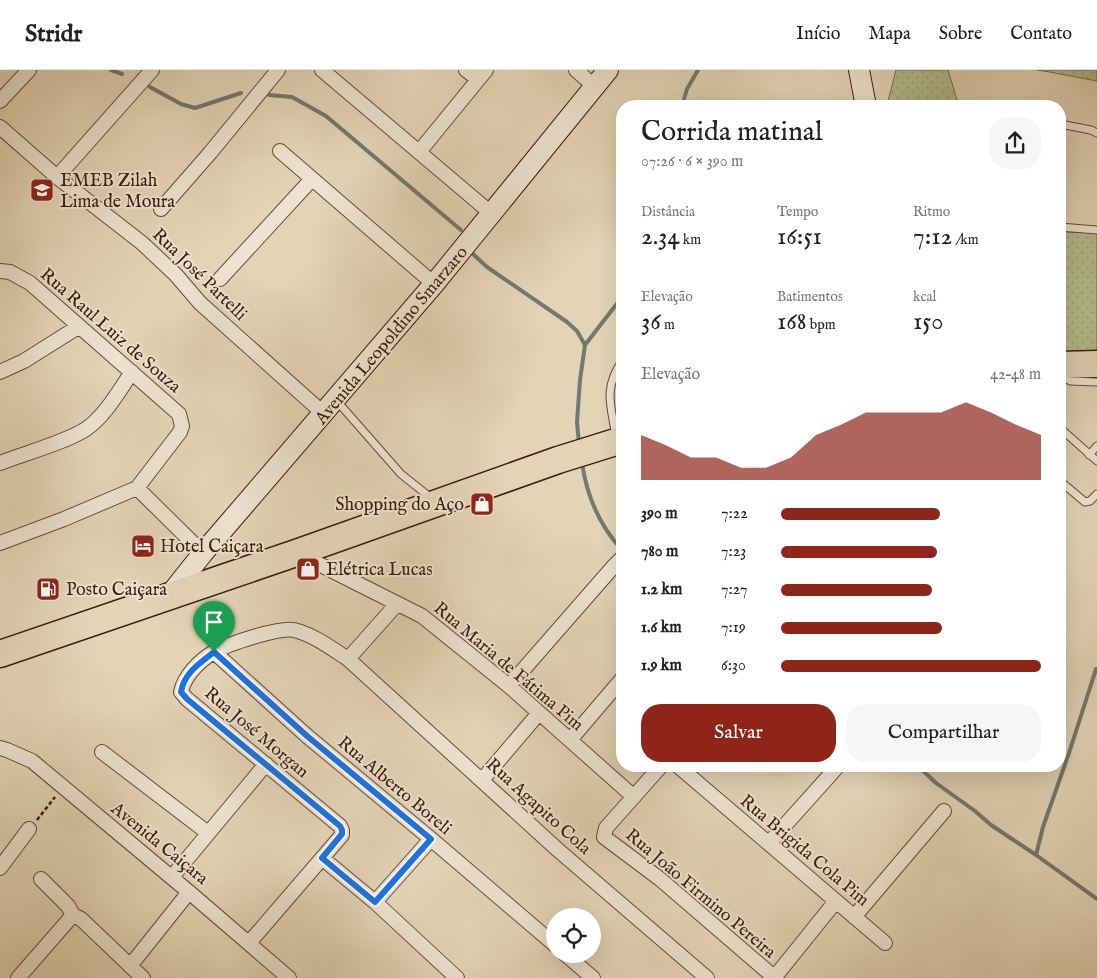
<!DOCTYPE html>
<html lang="pt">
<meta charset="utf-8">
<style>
body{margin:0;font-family:"IM FELL English",serif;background:#f6f6f6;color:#202124;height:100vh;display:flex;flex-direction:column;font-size:19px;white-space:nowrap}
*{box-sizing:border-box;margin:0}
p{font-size:16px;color:#757577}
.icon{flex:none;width:28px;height:28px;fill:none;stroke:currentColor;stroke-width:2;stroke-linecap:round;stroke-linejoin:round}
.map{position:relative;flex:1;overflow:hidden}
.side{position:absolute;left:616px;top:30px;width:450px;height:672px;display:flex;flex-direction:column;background:#fff;border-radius:20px;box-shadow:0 5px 20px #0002}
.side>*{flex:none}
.tools{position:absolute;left:546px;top:838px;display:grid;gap:10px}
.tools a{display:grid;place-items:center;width:55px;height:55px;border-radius:50%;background:#fff;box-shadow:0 5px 20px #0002;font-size:25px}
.pin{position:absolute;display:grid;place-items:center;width:42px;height:42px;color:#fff;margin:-51px -21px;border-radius:50% 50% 50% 0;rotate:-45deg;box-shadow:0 0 5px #0007}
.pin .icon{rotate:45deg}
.round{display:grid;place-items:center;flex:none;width:52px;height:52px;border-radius:20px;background:#f6f6f6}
.headline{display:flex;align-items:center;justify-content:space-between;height:85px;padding:0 25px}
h1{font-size:28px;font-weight:600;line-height:38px}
.figures{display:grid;grid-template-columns:repeat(3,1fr);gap:8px;height:85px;padding:5px 25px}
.figures div{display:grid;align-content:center}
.figures b{font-size:25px;font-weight:600}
.figures small{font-size:14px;font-weight:400}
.figures p{font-size:14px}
.chart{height:140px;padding:10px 25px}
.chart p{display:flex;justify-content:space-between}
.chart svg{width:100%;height:90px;margin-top:5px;fill:#8f2418;opacity:.7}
.action{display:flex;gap:10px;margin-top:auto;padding:10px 25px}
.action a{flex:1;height:58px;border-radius:20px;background:#8f2418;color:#fff;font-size:20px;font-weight:600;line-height:58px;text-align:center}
.action a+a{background:#f6f6f6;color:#202124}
ul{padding:0 25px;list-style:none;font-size:16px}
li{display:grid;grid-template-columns:80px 60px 1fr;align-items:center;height:38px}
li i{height:12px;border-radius:6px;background:#8f2418}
header{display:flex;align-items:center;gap:30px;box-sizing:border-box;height:70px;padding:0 25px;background:#fff;border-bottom:1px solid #e0e0e0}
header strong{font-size:24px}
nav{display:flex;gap:28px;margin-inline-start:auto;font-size:18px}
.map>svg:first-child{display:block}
.grass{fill:url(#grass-dots);stroke:#786c4c}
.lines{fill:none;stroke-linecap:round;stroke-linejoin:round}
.stream{stroke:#72796f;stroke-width:4}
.lane-casing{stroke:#664a35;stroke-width:9}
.street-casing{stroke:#664a35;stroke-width:16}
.secondary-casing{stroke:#3c1c0a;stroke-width:22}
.highway-casing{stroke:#3c1c0a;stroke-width:29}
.path{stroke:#3c1c0a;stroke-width:2.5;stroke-dasharray:4 2.5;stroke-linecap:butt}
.lane{stroke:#ede3d0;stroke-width:7}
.street{stroke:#ede3d0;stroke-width:14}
.secondary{stroke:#ede3d0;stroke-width:20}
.highway{stroke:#e3d4b6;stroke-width:26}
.route-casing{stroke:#fff;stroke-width:10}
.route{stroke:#1a73e8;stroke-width:6}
.labels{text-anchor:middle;stroke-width:4;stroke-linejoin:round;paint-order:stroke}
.poi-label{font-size:18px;fill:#3c1c0a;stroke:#ede3d0;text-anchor:start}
.street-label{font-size:18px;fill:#3c1c0a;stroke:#ede3d0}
</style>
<header>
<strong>Stridr</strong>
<nav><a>Início</a><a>Mapa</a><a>Sobre</a><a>Contato</a></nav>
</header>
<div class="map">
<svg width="1097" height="908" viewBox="0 0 1097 908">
<defs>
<pattern id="grass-dots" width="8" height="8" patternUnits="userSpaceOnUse" patternTransform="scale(1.25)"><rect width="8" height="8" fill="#b3bd8e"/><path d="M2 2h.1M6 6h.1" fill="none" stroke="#9ba279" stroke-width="1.8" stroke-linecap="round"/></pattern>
</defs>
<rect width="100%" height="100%" fill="#e3d4b6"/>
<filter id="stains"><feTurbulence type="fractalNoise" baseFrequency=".004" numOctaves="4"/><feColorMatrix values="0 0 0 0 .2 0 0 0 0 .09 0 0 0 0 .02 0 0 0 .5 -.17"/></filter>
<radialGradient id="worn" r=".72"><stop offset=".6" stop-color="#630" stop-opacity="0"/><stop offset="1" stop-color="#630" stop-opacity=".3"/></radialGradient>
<path class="grass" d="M896 0H948L959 36H884L887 35Z
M1037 0H1097V11L1044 1Z
M1060 162H1097V284L1060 287Z"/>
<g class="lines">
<path class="stream" d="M111 0 122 4
M150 17 181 34 195 38 241 23
M269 25 292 27 326 46 461 160
M682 36 687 19 698 0
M473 184 487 197 567 252 577 261 585 275
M579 374 577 352 580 310 585 275 622 227
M582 393C587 427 599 455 622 480
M918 696 936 713 975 741 991 755 1036 785 1097 829
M1036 785 1043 757 1069 683 1096 599"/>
<g class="lane-casing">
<path id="lane" d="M1060 54 1091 60 1097 63
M1060 157 1097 160
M1060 304 1070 311 1097 312
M336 330 401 404 431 428
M1060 358 1097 391
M616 367C611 334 603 320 622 291
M1089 385 1097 376
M1060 411 1085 432 1090 431 1097 424"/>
</g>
<g class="street-casing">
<path id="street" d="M322 0 492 144
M466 0 478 9
M576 0 594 16
M0 31 29 0
M0 57 57 107 142 173 176 205 200 233 324 344
M280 81 434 214
M419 82 486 0
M57 107 152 0
M161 139 210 83 278 0
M0 201 10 202 30 213 179 344 182 356 180 362 137 418 64 449 0 473
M220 209 312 109
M0 302 24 291 78 257
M0 393C25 383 64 373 86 359 105 346 119 321 132 302
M137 418 203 483
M297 483 422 546 509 616 634 727
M214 582 307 666 431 769 555 875
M348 589 397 534
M509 616 613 497 622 488
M570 670 622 609
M0 678 7 680 32 691 189 822 289 908
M102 682 208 763
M661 696 606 758 604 767 660 809 775 908
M678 696 885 873
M482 710 539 643
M769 773 838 696
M322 788 375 832 457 908
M0 798 29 759
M172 807 266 694
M41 809 68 836 73 845 81 849 143 908
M375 832 431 769
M854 847 944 741
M249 873 342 765V760L340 756 187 629 181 622C184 606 200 590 214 582 228 574 279 557 294 560 314 565 331 578 348 589L558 780 707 908
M565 884 593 908
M130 896 189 822
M18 908 73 845
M774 908 836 831"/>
</g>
<g class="secondary-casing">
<path id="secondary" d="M859 0 865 31 863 36
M169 526 203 483 434 214 608 0"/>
</g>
<g class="highway-casing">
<path id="highway" d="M1060 295 1097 294
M0 584 296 483 558 390 622 370"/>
</g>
<path class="path" d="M37 750 55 727"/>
<use href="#lane" class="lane"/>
<use href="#street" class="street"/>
<use href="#secondary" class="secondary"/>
<use href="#highway" class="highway"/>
</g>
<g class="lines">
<g class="route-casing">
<path id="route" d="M214 582 307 666 431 769 375 832 322 788 342 764V760L340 756 187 629 181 622C184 603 200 593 214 582Z"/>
</g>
<use href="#route" class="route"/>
</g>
<defs>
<g id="school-square" transform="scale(1.25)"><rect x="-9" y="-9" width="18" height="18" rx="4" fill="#8f2418" stroke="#ede3d0"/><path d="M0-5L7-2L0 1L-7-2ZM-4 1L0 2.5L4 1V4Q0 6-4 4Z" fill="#fff"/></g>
<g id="shop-square" transform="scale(1.25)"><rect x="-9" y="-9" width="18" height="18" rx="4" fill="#8f2418" stroke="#ede3d0"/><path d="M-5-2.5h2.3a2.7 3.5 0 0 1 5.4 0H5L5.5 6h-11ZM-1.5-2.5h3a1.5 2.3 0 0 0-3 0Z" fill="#fff"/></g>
<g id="hotel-square" transform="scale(1.25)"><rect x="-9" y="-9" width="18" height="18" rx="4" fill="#8f2418" stroke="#ede3d0"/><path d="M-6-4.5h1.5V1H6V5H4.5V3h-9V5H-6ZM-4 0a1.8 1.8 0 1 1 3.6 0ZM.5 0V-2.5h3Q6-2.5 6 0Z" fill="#fff"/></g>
<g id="fuel-square" transform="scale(1.25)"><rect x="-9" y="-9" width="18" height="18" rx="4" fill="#8f2418" stroke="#ede3d0"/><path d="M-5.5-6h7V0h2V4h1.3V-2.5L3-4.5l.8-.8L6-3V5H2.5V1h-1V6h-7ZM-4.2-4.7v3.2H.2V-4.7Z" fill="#fff"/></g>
</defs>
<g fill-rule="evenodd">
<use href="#school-square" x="42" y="120"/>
<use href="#shop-square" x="482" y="434"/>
<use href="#hotel-square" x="143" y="476"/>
<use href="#shop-square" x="308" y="499"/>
<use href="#fuel-square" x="48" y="519"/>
</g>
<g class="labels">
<g class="poi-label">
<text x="60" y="116">EMEB Zilah<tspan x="60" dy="21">Lima de Moura</tspan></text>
<text x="464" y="440" text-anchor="end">Shopping do Aço</text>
<text x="160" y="482">Hotel Caiçara</text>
<text x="326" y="505">Elétrica Lucas</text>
<text x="66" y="525">Posto Caiçara</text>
</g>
<g class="street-label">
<text transform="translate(200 204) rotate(44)" y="6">Rua José Partelli</text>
<text transform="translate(111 260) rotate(41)" y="6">Rua Raul Luiz de Souza</text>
<text transform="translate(391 265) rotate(-50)" y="6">Avenida Leopoldino Smarzaro</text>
<text transform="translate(509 596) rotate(40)" y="6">Rua Maria de Fátima Pim</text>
<text transform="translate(257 662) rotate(40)" y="6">Rua José Morgan</text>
<text transform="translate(395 715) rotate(40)" y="6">Rua Alberto Boreli</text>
<text transform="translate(539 736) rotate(42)" y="6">Rua Agapito Cola</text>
<text transform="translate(160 773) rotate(39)" y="6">Avenida Caiçara</text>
<text transform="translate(805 780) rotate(40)" y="6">Rua Brigida Cola Pim</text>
<text transform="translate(701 823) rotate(40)" y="6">Rua João Firmino Pereira</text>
</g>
</g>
<rect width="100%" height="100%" filter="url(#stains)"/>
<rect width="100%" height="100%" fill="url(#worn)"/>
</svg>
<div class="tools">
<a><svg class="icon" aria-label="locate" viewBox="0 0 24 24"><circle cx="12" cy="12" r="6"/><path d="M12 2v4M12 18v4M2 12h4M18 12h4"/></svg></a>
</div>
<div class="pin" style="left:214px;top:582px;background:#1e9e55"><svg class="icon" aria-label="arrive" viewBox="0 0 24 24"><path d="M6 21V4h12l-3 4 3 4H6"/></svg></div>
<section class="side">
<div class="headline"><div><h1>Corrida matinal</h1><p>07:26 · 6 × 390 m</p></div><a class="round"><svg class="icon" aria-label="share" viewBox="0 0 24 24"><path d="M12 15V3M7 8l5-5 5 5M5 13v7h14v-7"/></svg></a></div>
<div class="figures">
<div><p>Distância</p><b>2.34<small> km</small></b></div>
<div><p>Tempo</p><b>16:51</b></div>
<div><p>Ritmo</p><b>7:12<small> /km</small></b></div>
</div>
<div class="figures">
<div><p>Elevação</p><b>36<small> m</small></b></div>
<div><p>Batimentos</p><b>168<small> bpm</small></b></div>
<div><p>kcal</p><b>150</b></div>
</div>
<div class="chart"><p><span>Elevação</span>42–48 m</p>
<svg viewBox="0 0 160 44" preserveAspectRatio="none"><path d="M0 44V22L10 27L20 33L30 33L40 38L50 38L60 33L70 22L80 17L90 11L100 11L110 11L120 11L130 6L140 11L150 17L160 22V44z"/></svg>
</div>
<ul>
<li><b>390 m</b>7:22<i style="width:61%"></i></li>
<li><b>780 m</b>7:23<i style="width:60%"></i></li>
<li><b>1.2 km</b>7:27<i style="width:58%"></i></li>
<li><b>1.6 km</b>7:19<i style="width:62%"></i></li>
<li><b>1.9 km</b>6:30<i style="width:100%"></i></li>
</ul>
<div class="action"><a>Salvar</a><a>Compartilhar</a></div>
</section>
</div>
